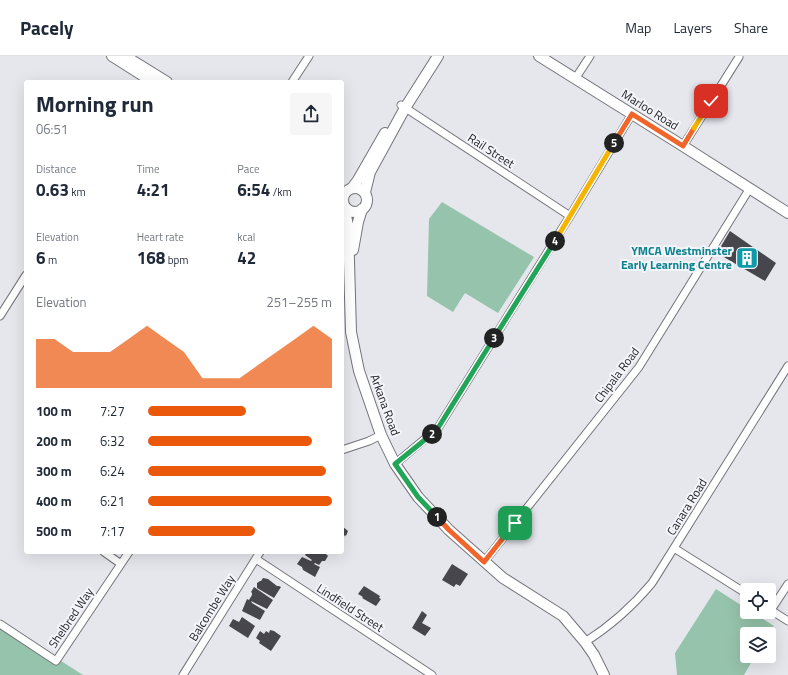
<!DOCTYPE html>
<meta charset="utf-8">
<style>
body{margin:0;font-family:"Titillium Web",sans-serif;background:#f6f6f7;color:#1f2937;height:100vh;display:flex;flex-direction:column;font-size:15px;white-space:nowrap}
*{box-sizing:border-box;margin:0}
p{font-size:13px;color:#747a83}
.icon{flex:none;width:22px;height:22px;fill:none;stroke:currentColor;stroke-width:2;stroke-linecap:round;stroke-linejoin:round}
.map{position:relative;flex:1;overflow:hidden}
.side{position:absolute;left:24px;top:24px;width:320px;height:474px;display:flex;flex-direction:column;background:#fff;border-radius:4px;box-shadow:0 4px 16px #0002}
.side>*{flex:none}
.fabs{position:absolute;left:740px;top:527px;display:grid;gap:8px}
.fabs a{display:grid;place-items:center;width:36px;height:36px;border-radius:4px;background:#fff;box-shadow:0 4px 16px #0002;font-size:20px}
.pin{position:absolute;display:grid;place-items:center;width:34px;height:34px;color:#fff;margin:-17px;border-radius:8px;box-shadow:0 2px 6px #0006}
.km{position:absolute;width:20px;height:20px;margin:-10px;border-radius:50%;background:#222;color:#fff;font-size:11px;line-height:20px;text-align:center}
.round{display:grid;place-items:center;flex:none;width:42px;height:42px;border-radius:4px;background:#f6f6f7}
.head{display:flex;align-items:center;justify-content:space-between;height:68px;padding:0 12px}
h1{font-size:22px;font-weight:700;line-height:30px}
.figures{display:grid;grid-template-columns:repeat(3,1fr);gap:6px;height:68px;padding:4px 12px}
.figures div{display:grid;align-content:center}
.figures b{font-size:17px;font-weight:700}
.figures small{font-size:11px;font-weight:400}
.figures p{font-size:11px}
.chart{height:112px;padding:8px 12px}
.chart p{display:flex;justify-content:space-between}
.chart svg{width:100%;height:72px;margin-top:4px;fill:#ea580c;opacity:.7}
ul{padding:0 12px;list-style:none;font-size:13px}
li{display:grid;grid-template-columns:64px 48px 1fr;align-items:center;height:30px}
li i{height:10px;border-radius:5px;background:#ea580c}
header{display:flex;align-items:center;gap:24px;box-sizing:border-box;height:56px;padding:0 20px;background:#fff;border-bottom:1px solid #e0e1e3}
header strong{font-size:19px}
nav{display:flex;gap:22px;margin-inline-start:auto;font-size:14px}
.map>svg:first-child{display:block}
.green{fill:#96c3ab}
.building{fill:#46464c}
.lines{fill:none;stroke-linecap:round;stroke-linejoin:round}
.street-casing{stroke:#74747a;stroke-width:9}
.secondary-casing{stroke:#74747a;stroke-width:12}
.street{stroke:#fff;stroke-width:7}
.secondary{stroke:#fff;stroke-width:10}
.split-1-casing{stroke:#fff;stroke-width:8}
.split-2-casing{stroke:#fff;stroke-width:8}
.split-3-casing{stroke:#fff;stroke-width:8}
.split-4-casing{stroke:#fff;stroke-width:8}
.split-5-casing{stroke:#fff;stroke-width:8}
.split-6-casing{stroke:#fff;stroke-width:8}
.split-7-casing{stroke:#fff;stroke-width:8}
.split-1{stroke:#f0652b;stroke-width:5}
.split-2{stroke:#22a559;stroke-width:5}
.split-3{stroke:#22a559;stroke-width:5}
.split-4{stroke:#22a559;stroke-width:5}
.split-5{stroke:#f5b400;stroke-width:5}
.split-6{stroke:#f0652b;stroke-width:5}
.split-7{stroke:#f5b400;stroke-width:5}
.labels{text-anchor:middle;stroke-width:4;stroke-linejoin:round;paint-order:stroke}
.street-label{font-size:12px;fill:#242426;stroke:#f4f4fb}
.culture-label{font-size:12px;font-weight:bold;fill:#0d838f;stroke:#f4f4fb;text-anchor:end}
</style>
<header>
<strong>Pacely</strong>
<nav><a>Map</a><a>Layers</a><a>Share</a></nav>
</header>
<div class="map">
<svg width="788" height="619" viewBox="0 0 788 619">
<rect width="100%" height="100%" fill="#e6e7ed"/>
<path class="green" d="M442 146 534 201 498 257 465 237 453 256 427 240 429 163Z
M716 533 747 553V556H752L774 570 769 578H747V600H755L744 619H677L675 597Z
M0 566 83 619H0Z"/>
<path class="building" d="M730 175 776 207 765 225 717 197Z
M342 470 348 475 346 480 345 479 342 484Z
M307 496H318L321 498 322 496H327L326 498 328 500 325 505H322L319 509 315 507 314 508 320 511 315 521 303 514 302 511 297 508 302 501 311 505 312 504 305 499Z
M452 508 468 518 460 530 456 528 454 531 442 524Z
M263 522 268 523 277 530H279L281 531 274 542 257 532V527L260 525H261Z
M364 530 380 540 379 542 381 543 376 550 362 542 363 541 358 538Z
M254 531 273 544 267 553 251 545 252 547 265 555 260 564 242 555 247 543 249 544 252 539V537L251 536Z
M422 555 427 559 422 567 431 572 425 580 412 572Z
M242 561 255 570 248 582 229 570 233 563 239 566Z
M270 574 274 575 281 580 271 595 259 587 260 585 256 582 260 575 264 578 266 575 269 577Z"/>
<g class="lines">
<g class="street-casing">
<path id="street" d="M575 23 590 0
M292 26 309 0
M401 49 570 160
M683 90 739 1
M0 260 26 219
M342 394 369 385 381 379
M395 408 438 372 570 160 632 58
M674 492 747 538
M104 496 121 508
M256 503 432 619
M484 506 639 311 750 132
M769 553 788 565
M771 554 788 528
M0 568 56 605 129 496
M585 586C612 569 632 551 652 527L788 310
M183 619 260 496"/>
</g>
<g class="secondary-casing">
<path id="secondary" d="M112 0 153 26
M125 0 167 26
M539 0 683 90 788 157
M343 144a12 12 0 1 1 24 0a12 12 0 1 1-24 0Z
M352 132 358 124 385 77
M365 136 370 116 405 52 438 0
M344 149 348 170 351 276 359 315 381 379 395 408 418 441 449 474 503 522 563 560 585 586 594 599 604 619
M353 194 358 166 362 153"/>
</g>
<use href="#street" class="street"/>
<use href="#secondary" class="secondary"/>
</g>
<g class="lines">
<g class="split-1-casing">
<path id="split-1" d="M437 461 449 474 484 506 515 467"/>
</g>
<g class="split-2-casing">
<path id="split-2" d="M432 378 395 408 418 441 437 461"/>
</g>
<g class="split-3-casing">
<path id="split-3" d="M432 378 438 372 494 282"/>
</g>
<g class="split-4-casing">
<path id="split-4" d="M494 282 555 185"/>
</g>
<g class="split-5-casing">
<path id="split-5" d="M555 185 614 87"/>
</g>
<g class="split-6-casing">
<path id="split-6" d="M614 87 632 58 683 90 694 72"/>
</g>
<g class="split-7-casing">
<path id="split-7" d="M694 72 711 45"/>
</g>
<use href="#split-1" class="split-1"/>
<use href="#split-2" class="split-2"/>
<use href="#split-3" class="split-3"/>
<use href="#split-4" class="split-4"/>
<use href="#split-5" class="split-5"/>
<use href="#split-6" class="split-6"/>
<use href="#split-7" class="split-7"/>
</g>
<defs>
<g id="building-square" transform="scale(1.15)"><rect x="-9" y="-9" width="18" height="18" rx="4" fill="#0f9aa8" stroke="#f4f4fb"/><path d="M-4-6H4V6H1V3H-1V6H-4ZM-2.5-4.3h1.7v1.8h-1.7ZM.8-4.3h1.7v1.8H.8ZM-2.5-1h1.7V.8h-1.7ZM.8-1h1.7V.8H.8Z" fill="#fff"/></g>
</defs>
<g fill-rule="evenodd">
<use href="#building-square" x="747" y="202"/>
</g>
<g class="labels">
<g class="street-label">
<text transform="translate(650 54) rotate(32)" y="4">Marloo Road</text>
<text transform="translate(491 95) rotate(33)" y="4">Rail Street</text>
<text transform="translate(617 319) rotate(-53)" y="4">Chipala Road</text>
<text transform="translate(385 349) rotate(70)" y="4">Arkana Road</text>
<text transform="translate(687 451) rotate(-58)" y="4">Canara Road</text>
<text transform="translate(212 552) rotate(-58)" y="4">Balcombe Way</text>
<text transform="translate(350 552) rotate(33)" y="4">Lindfield Street</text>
<text transform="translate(71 562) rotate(-56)" y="4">Shelbred Way</text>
</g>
<g class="culture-label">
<text x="732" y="199">YMCA Westminster<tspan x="732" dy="14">Early Learning Centre</tspan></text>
</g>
</g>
</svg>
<div class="fabs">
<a><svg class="icon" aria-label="locate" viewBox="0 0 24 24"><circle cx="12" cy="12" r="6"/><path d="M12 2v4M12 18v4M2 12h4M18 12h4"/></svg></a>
<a><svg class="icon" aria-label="layers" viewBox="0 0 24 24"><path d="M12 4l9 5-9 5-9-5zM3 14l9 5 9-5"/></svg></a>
</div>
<div class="pin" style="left:515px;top:467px;background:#1e9e55"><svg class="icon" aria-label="arrive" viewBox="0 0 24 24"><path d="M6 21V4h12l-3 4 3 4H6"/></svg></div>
<div class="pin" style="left:711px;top:45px;background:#d93025"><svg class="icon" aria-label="check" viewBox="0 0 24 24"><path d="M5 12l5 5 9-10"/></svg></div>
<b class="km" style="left:437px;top:461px">1</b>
<b class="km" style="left:432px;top:378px">2</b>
<b class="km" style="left:494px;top:282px">3</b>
<b class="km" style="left:555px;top:185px">4</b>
<b class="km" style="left:614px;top:87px">5</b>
<section class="side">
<div class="head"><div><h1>Morning run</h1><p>06:51</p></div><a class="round"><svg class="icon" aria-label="share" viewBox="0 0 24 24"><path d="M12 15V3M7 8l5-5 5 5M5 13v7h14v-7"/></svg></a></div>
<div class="figures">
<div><p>Distance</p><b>0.63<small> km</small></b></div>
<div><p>Time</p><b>4:21</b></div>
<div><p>Pace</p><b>6:54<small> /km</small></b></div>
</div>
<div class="figures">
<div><p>Elevation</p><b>6<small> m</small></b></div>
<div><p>Heart rate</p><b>168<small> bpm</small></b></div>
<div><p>kcal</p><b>42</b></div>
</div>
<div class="chart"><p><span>Elevation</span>251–255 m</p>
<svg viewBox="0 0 160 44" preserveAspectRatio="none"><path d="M0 44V14L10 14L20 22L30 22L40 22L50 14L60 6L70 14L80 22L90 38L100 38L110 38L120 30L130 22L140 14L150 6L160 14V44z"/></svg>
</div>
<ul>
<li><b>100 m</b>7:27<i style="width:53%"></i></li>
<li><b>200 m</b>6:32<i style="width:89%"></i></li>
<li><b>300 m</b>6:24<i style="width:97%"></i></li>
<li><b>400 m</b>6:21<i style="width:100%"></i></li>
<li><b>500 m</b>7:17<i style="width:58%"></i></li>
</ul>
</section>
</div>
